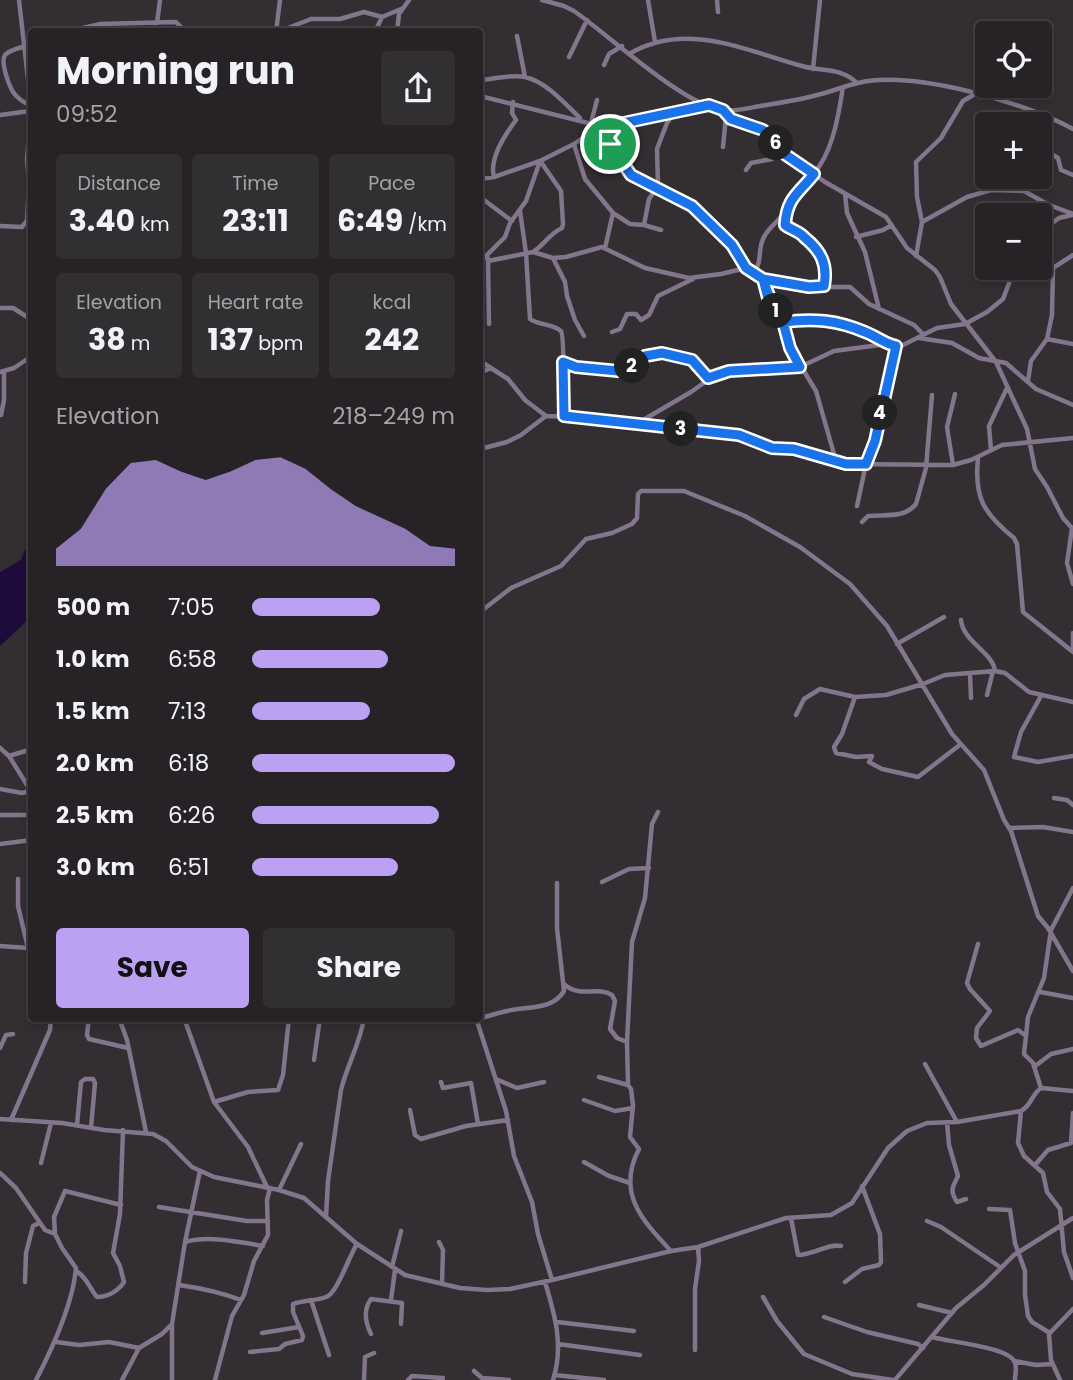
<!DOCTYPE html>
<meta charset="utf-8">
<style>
body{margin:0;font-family:Poppins,sans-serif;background:#322f32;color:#f1f3f6;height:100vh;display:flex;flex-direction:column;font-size:26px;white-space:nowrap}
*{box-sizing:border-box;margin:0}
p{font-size:23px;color:#a4a4a7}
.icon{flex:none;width:38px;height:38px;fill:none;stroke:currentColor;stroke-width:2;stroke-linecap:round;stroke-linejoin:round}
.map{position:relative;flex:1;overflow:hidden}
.side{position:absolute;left:28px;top:28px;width:455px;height:994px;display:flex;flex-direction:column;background:#262226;border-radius:7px;box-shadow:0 4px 10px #0003,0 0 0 2px #423f43}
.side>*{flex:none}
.tools{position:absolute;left:975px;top:21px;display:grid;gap:14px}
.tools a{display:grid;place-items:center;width:77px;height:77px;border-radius:7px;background:#262226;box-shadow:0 4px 10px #0003,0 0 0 2px #423f43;font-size:35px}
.pin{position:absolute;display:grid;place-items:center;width:60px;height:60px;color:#fff;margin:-30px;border:4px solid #fff;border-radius:50%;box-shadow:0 2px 7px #0007}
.km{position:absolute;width:35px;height:35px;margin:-18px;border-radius:50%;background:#222;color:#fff;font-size:19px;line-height:35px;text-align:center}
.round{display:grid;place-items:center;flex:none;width:74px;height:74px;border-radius:7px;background:#322f32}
.overview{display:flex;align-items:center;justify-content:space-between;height:119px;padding:0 28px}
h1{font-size:38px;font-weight:700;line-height:52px}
.figures{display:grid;grid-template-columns:repeat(3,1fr);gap:10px;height:119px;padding:7px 28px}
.figures div{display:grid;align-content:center;border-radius:7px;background:#322f32;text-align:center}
.figures b{font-size:30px;font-weight:700}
.figures small{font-size:19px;font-weight:400}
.figures p{font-size:19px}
.chart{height:196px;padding:14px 28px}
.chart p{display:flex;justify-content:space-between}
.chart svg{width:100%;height:126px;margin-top:7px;fill:#bca0f2;opacity:.7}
.action{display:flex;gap:14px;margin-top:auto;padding:14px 28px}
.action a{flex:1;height:80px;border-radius:7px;background:#bca0f2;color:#111;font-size:28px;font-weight:700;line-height:80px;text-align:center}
.action a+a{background:#322f32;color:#f1f3f6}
ul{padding:0 28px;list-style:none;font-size:23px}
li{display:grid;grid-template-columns:112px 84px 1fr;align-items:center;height:52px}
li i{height:18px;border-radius:9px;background:#bca0f2}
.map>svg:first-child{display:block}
.water{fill:#1d0c3b}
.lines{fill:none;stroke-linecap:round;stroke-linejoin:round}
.minor{stroke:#83758b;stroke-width:4.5}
.route-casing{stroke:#fff;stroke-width:14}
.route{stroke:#1a73e8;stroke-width:9}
</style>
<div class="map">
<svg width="1073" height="1380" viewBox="0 0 1073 1380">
<rect width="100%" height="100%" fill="#332e32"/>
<path class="water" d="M31 544V617L0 646V572L21 560 25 550Z"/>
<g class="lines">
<path class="minor" d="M19 0 31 106 27 160 29 182 27 221 32 234
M542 0 564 6 574 11C610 36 683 105 723 110 735 112 749 108 760 106 779 103 799 100 817 95 831 92 844 86 858 83 912 70 1025 102 1073 129
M648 0 655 42
M717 0 718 12
M157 23 160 0
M66 32 100 24 176 22 186 32
M276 32 280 0
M278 32 311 19H340L364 12 382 17 401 9
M375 32 382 17
M397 32 399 14 409 0
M517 36 525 77
M32 44C24 47 10 49 5 55 0 62 9 85 13 92 18 99 24 103 32 106
M631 53C687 21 747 51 802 66 822 72 841 67 857 83
M569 57 587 20
M604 65 609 54 622 46
M813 69 820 0
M480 80C494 79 511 74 525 77 547 82 565 104 580 118
M480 96 600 126
M723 110 731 119 763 130 786 155 825 182 886 217 907 248 935 270 940 277 951 304 996 362 1027 429 1035 469 1047 487 1063 518 1072 528 1067 563 1073 584
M0 115 30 111
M591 123 597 100
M614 125 610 144 631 175 692 206 732 245 746 268 763 279 768 297 783 322 790 348 816 391 836 461
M1040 127 1054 120
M574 144 585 179 613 213 630 224 644 225 661 230
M723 147 726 116
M1040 147 1058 158 1061 170 1073 175
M977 149 987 145
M746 170 751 163 772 159 778 146
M494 177C489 158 505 135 516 120L512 113 513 102
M480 179 494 177 540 161 574 144 600 126 628 123 708 105
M845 194 847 213 865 252 879 309
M480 197 512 221
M520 211 526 253 530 319C538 325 554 324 561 331 565 336 563 403 564 416
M787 212V228C804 234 823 250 826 269 827 274 825 281 824 286
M922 222 967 197 991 190 1024 191 1049 205 1073 214
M644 225 649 199 658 186 657 149 667 123 674 113
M0 226 22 227 26 222
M1040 232 1059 218 1072 215
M856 237 883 230 892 225
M605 248 613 213
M533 252C544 245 549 234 562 228L563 224 561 191 541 162
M916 256 922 222 917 197 916 162 941 138 963 101 975 94
M488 258 489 324
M553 258 565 282 567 296 575 320 584 336
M488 261 533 252 553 258 566 257 602 247 645 268 689 278 721 274 746 268
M480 262 505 237 510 223 526 201 540 161
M754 272C763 261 757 249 764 237 770 225 782 219 788 208 792 202 794 195 799 189 806 181 814 175 820 165 834 144 839 112 843 87
M763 279 809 287H850L869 304 914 325 923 334
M0 308H13L32 320
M783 322C818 317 857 321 886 343
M612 332 620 329 627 314H636L641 320 649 315 658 296 693 279
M919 338 952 343 979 358 1006 363 1036 389 1073 405
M1047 339 1073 344
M480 361 508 379 525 400 546 416
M563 362 576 367 618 371 632 365 645 356 662 353 692 360 708 378
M0 372 14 368 32 356
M480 373 491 368
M1028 381 1031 361 1047 339 1052 315 1053 268 1073 255
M1 415 4 400V371
M638 423 691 392 715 375 729 371 800 367 834 351 887 344 901 346 937 328 965 324 987 312 1003 299 1011 278 1019 268
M480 449 507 442 521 435 546 416 583 417 739 435 772 448 794 449 846 464 953 465 971 460 1002 445 1073 438
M991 450 989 426 1007 388
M978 458C974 497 983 513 1014 538L1017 544 1023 612 1073 652
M953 465 947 427 955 394
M857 506 866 464 875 441 882 401 887 390 896 346
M862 522 868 516C885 514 904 519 916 504L926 468 932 395
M480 612 511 588 561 566 586 539 612 533 632 524 637 518 638 494 641 491H684L745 516 800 547 850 584 887 626 952 734 984 770 1004 820 1011 831 1038 916 1048 928 1073 971
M961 620C963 642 993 652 995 671
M897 644 944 617
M1073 652V633
M970 674 971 698
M987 695 993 671
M1041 696 1021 732 1014 757 1038 762 1073 756
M796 715 804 699 820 689 855 697
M961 744 918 777 882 769 869 762 872 756 856 757 836 753 834 747 842 734 855 697 886 695 923 684 945 675 995 671 1005 673 1029 692 1073 702
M0 748 9 756 32 793
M9 756 32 749
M0 789 22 793 30 791
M1054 798 1067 800 1073 805
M658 812 652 824 645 898 632 942 627 1042 628 1085 631 1089 633 1105 630 1137 639 1149C616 1193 642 1220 671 1251
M0 815H32
M1009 828 1043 827 1073 832
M0 844 32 840
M18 879V906L28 948
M602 882 629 869 649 868
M978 944 967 983 970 989 990 1011 977 1028 976 1038 981 1046 1018 1030 1025 1035
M0 946 28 948 32 954
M565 985C581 998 596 986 612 995L615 1001 610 1029 617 1038 627 1042
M1040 992 1073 998
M89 1018 87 1035 89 1039 128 1048
M119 1018 127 1040 146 1132
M184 1018 214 1102 248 1147 267 1187
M476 1018 506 1111 514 1156 532 1202 538 1234 552 1280
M480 1018C489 1016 498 1013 507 1011 527 1006 552 1011 564 991L557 928V883
M0 1048 6 1035 13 1034
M314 1060 320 1018
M925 1064 957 1122
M1034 1067 1051 1054 1073 1049
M599 1077 628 1085
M498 1080 517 1088 544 1082
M441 1082 443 1088 471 1083 478 1124
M1041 1088 1033 1063 1024 1054 1028 1017 1044 978 1051 930 1073 888
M584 1100 615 1111 633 1108
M214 1102 248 1092 278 1090 283 1075 289 1018
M410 1110 415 1135 421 1139 466 1126 508 1120
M1021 1111 1018 1143 1024 1156 1043 1173 1047 1192 1060 1209 1064 1252 1073 1278
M0 1119 62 1123 104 1130 153 1134 166 1141 192 1167 214 1177 279 1190 304 1198 357 1244 405 1275 460 1288 487 1290 510 1289 552 1280 671 1251 698 1247 786 1218 831 1215 852 1203 888 1148 907 1131 927 1123 957 1122 1021 1111C1031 1106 1032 1094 1041 1088L1073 1091
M11 1120 50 1030 51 1018
M947 1122 949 1145 958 1176C953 1187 949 1189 957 1202L966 1199
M77 1125 81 1082 85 1079H93L95 1083 91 1128
M584 1162 609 1176 630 1183
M41 1163 51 1123
M1035 1165 1048 1150 1071 1143 1073 1113
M0 1173 16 1188 45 1230 55 1234 62 1248 76 1268C73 1304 52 1349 36 1380
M279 1190 301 1144
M159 1207 247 1221H268
M989 1209 1010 1210 1015 1243 1025 1271V1295L1028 1316 1032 1322 1050 1333
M326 1216 328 1181 341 1090C347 1065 360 1044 364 1018
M791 1218 798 1255C813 1255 828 1243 841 1246
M927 1221 941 1227 1000 1267
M55 1234 54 1217 65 1191 121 1205
M185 1242C209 1235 239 1242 263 1246
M439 1242 443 1250 442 1284
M392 1267 401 1231
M76 1271C86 1276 90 1289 97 1297 108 1297 118 1291 124 1282L120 1266 113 1253 120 1214 123 1130
M25 1282 26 1253 33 1226 39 1223
M545 1282C555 1315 564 1346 553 1380
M845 1282 862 1269 879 1265 881 1262 880 1234 862 1186
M179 1285C200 1288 220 1292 241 1300
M763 1297 777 1321 804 1354 852 1374 893 1380
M311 1300 329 1355
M391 1300 395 1270
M919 1305 952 1313
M824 1317 867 1332 918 1344 923 1348
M557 1322 634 1331
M262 1333 299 1327
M371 1334C365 1322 363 1310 371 1299L402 1303 401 1324
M932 1337C948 1342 1011 1347 1015 1363 1017 1368 1015 1375 1015 1380
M56 1342 79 1345 109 1342 139 1348 162 1334 172 1324
M558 1344 640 1355
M695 1350V1289L699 1261 698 1247
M250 1352 279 1349 285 1344 302 1340 303 1336 293 1312V1304C304 1300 316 1301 326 1297 337 1294 349 1256 357 1244
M1014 1361 1036 1365 1052 1364
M474 1371 482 1378 509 1380
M554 1375 604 1380
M122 1380 139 1348
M172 1380V1324L185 1242 200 1171
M215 1380 232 1316 244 1295 254 1261 268 1235 267 1200 270 1188
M364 1380 365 1357 374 1353
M408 1380 412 1376 443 1378
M895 1380 956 1308 984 1285 1014 1255 1073 1218
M1060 1380 1051 1360 1049 1334 1073 1309"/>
</g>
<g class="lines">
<g class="route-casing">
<path id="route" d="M610 144 631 175 692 206 732 245 746 268 763 279 768 298 783 322 790 348 800 367 729 371 708 378 692 360 662 353 645 356 632 365 618 371 576 367 563 362 564 416 739 435 772 448 794 449 846 464H866L875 441 896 346C885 344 876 336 865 332 837 320 813 318 783 322 774 308 768 296 763 279L809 287 824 286C828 264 821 251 804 237 799 231 791 230 785 225 787 197 799 193 814 174L786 155 763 130 731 119 723 110 709 105 614 125 610 144"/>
</g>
<use href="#route" class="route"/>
</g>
</svg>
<div class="tools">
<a><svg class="icon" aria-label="locate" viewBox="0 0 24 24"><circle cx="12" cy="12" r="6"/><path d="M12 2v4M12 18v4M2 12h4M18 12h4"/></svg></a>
<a>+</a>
<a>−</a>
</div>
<div class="pin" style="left:610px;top:144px;background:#1e9e55"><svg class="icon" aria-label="arrive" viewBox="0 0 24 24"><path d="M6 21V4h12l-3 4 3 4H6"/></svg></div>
<b class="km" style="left:776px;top:311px">1</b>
<b class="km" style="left:632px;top:366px">2</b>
<b class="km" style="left:681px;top:429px">3</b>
<b class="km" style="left:880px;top:413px">4</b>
<b class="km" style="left:776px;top:143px">6</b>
<section class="side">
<div class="overview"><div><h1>Morning run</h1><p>09:52</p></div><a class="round"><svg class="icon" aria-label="share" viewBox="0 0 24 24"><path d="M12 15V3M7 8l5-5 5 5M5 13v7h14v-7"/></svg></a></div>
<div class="figures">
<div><p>Distance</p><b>3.40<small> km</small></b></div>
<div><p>Time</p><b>23:11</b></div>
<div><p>Pace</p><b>6:49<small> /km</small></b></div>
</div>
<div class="figures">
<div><p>Elevation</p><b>38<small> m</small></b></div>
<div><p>Heart rate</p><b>137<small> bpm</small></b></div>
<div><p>kcal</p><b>242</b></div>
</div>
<div class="chart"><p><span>Elevation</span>218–249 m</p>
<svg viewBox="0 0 160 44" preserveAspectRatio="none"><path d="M0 44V38L10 31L20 17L30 8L40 7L50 11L60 14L70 11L80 7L90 6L100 10L110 17L120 23L130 27L140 31L150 37L160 38V44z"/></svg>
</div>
<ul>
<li><b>500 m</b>7:05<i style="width:63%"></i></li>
<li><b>1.0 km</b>6:58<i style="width:67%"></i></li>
<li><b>1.5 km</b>7:13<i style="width:58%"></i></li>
<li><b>2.0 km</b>6:18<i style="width:100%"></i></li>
<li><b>2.5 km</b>6:26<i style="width:92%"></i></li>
<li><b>3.0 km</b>6:51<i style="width:72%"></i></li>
</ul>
<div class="action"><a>Save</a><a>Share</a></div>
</section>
</div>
